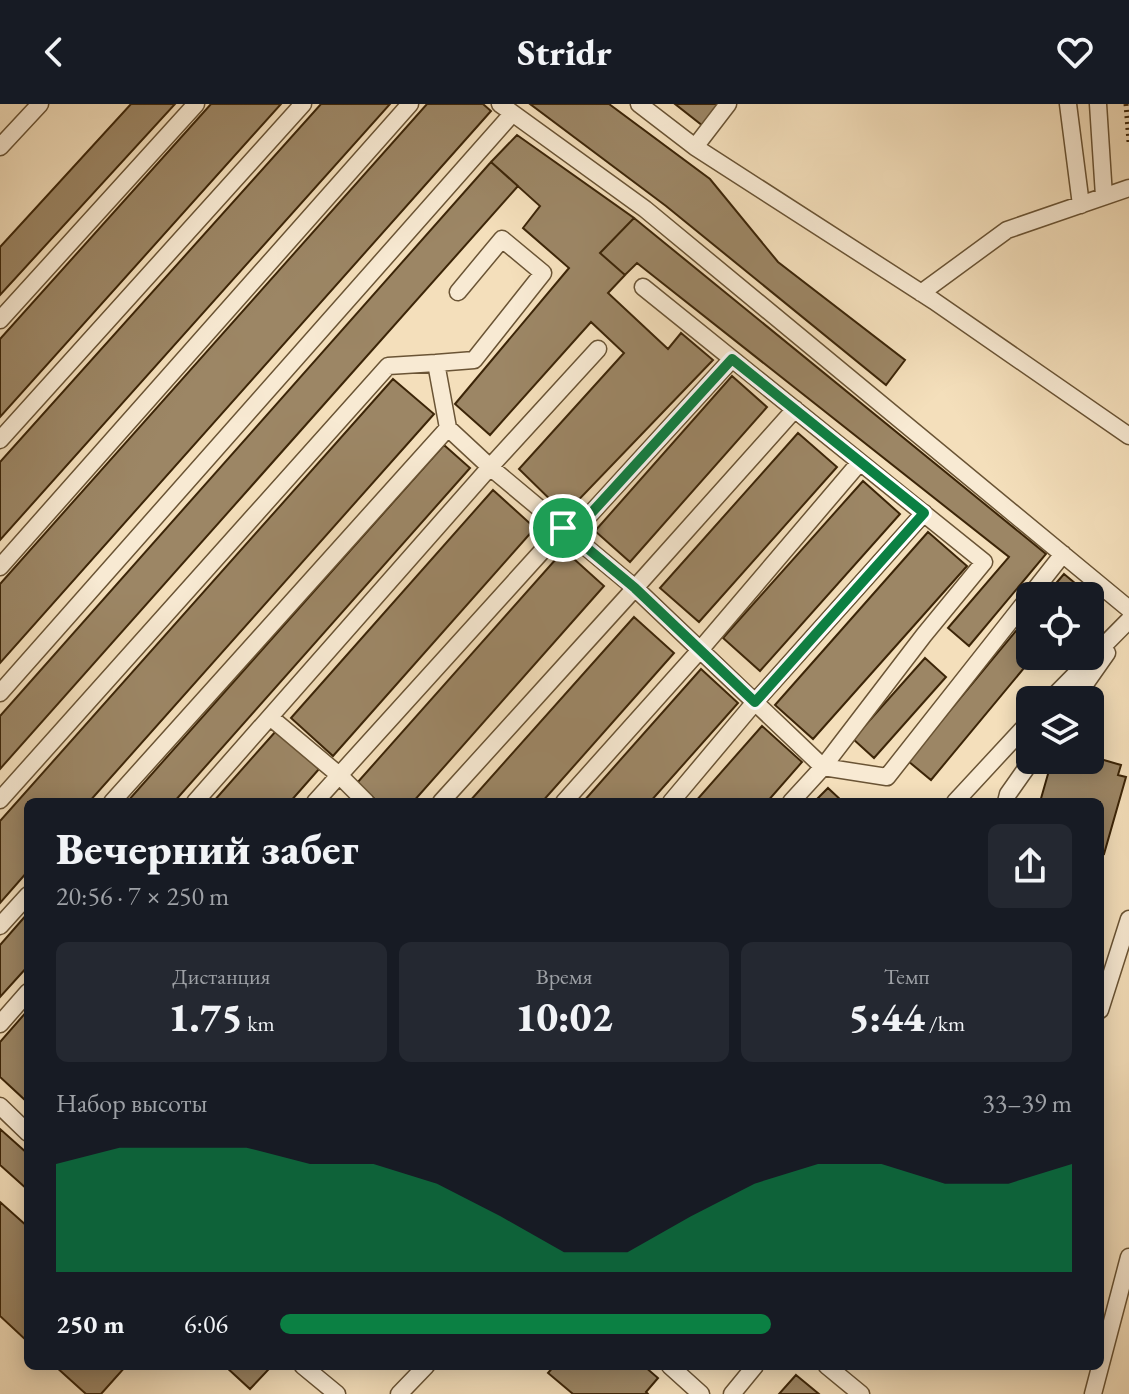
<!DOCTYPE html>
<html lang="ru">
<meta charset="utf-8">
<style>
body{margin:0;font-family:"EB Garamond",serif;background:#242831;color:#f1f3f6;height:100vh;display:flex;flex-direction:column;font-size:30px;white-space:nowrap}
*{box-sizing:border-box;margin:0}
p{font-size:26px;color:#9ea1a6}
.icon{flex:none;width:44px;height:44px;fill:none;stroke:currentColor;stroke-width:2;stroke-linecap:round;stroke-linejoin:round}
.map{position:relative;flex:1;overflow:hidden}
.details{position:absolute;left:24px;top:694px;width:1080px;height:572px;display:flex;flex-direction:column;background:#171b24;border-radius:12px;box-shadow:0 4px 20px #0003}
.details>*{flex:none}
.buttons{position:absolute;left:1016px;top:478px;display:grid;gap:16px}
.buttons a{display:grid;place-items:center;width:88px;height:88px;border-radius:12px;background:#171b24;box-shadow:0 4px 20px #0003;font-size:40px}
.pin{position:absolute;display:grid;place-items:center;width:68px;height:68px;color:#fff;margin:-34px;border:4px solid #fff;border-radius:50%;box-shadow:0 2px 8px #0007}
.round{display:grid;place-items:center;flex:none;width:84px;height:84px;border-radius:12px;background:#242831}
.head{display:flex;align-items:center;justify-content:space-between;height:136px;padding:0 32px}
h1{font-size:44px;font-weight:800;line-height:60px}
.stats{display:grid;grid-template-columns:repeat(3,1fr);gap:12px;height:136px;padding:8px 32px}
.stats div{display:grid;align-content:center;border-radius:12px;background:#242831;text-align:center}
.stats b{font-size:40px;font-weight:800}
.stats small{font-size:22px;font-weight:400}
.stats p{font-size:22px}
.chart{height:224px;padding:16px 32px}
.chart p{display:flex;justify-content:space-between}
.chart svg{width:100%;height:144px;margin-top:8px;fill:#0b8043;opacity:.7}
ul{padding:0 32px;list-style:none;font-size:26px}
li{display:grid;grid-template-columns:128px 96px 1fr;align-items:center;height:60px}
li i{height:20px;border-radius:10px;background:#0b8043}
header{display:flex;justify-content:space-between;align-items:center;height:104px;padding:0 32px;background:#171b24;font-size:36px;font-weight:800}
.map>svg:first-child{display:block}
.building{fill:#9c8665;stroke:#3c2508;stroke-width:2}
.lines{fill:none;stroke-linecap:round;stroke-linejoin:round}
.service-casing{stroke:#6a5435;stroke-width:19}
.path{stroke:#3c2508;stroke-width:5;stroke-dasharray:2 4;stroke-linecap:butt}
.service{stroke:#f8ead3;stroke-width:16}
.route-casing{stroke:#fff;stroke-width:16}
.route{stroke:#0b8043;stroke-width:10}
</style>
<header><svg class="icon" aria-label="back" viewBox="0 0 24 24"><path d="M15 5l-7 7 7 7"/></svg>Stridr<svg class="icon" aria-label="heart" viewBox="0 0 24 24"><path d="M12 20l-8-8c-3-5 5-10 8-4 3-6 11-1 8 4z"/></svg></header>
<div class="map">
<svg width="1129" height="1290" viewBox="0 0 1129 1290">
<rect width="100%" height="100%" fill="#f4dfbb"/>
<filter id="stains"><feTurbulence type="fractalNoise" baseFrequency=".0025" numOctaves="4"/><feColorMatrix values="0 0 0 0 .2 0 0 0 0 .09 0 0 0 0 .02 0 0 0 .5 -.17"/></filter>
<radialGradient id="worn" r=".72"><stop offset=".6" stop-color="#630" stop-opacity="0"/><stop offset="1" stop-color="#630" stop-opacity=".3"/></radialGradient>
<path class="building" d="M131 0H175L0 191V143Z
M211 0H281L0 313V235Z
M321 0H390L0 436V358Z
M427 0H483L491 7 0 559V480Z
M530 0H609L710 75 778 158 905 256 886 281 666 102Z
M675 0H718L703 22Z
M517 31 634 114 600 149 625 171 608 189 668 245 681 229 713 256 565 410 519 365 624 249 591 218 490 331 455 300 569 164 523 124 540 102 491 58Z
M491 58 518 82 0 665V612Z
M634 114 1046 450 969 542 948 524 1009 453 637 159 625 171 600 149Z
M732 272 767 303 630 458 595 427Z
M393 275 434 310 89 698H28V767L0 799V717Z
M798 329 837 363 699 518 660 484Z
M444 341 470 364 174 698H127Z
M863 377 900 410 760 567 723 534Z
M493 386 535 424 333 652 291 614Z
M928 428 967 462 813 635 775 601Z
M564 446 604 482 413 698H378L357 679Z
M1064 470 1087 489 1084 492H1045Z
M1030 510V552H1034L931 676 908 657Z
M634 513 674 549 542 698H469Z
M925 554 946 573 874 654 853 635Z
M701 565 738 599 650 698H583Z
M762 622 802 658 767 698H695Z
M276 627 319 665 290 698H213Z
M1090 652 1121 661 1118 671 1126 673 1104 750 1100 749V698H1040L1052 656H1090Z
M828 684 843 698H814Z
M28 809V862L0 893V841Z
M28 906V993L25 996 0 973V938Z
M0 1025 28 1050V1086L0 1061Z
M0 1098 28 1123V1238L0 1212Z
M55 1262H126L101 1290H86Z
M225 1262H265L269 1265 250 1285Z
M554 1262H644L658 1274 646 1288 648 1290H573L548 1269Z
M796 1271 819 1290H779Z"/>
<g class="lines">
<g class="service-casing">
<path id="service" d="M500 0 645 105 1129 505
M639 0 695 43 934 197 1129 332
M1068 0 1081 101
M1098 0 1104 92
M0 43 40 0
M695 43 728 0
M643 183 984 458 924 531 823 663 791 698
M921 189 1007 126 1129 84
M0 216 196 0
M436 259 474 256 543 169 502 135 458 188
M0 336 303 0
M0 463 410 0
M0 589 512 10
M1050 596 1129 516
M1074 596 1107 549
M270 613 339 671 366 698
M0 696 388 262 436 259 448 324 490 363 635 484 823 663 887 673 1063 450
M112 698 448 324
M195 698 490 363 598 245
M315 698 563 424 584 417 732 255
M441 698 635 484 795 305
M564 698 700 546 860 358
M671 698 755 598 924 409
M955 698 1030 617
M1006 698 1008 690 1032 656
M0 822 28 791
M1100 906 1129 815
M0 920 28 888
M0 1002 28 1029
M303 1262 337 1290
M670 1262 701 1290
M827 1262 861 1290
M399 1290 426 1262
M732 1290 755 1262
M1093 1290 1129 1153"/>
</g>
<path class="path" d="M1126 0 1129 38"/>
<use href="#service" class="service"/>
</g>
<g class="lines">
<g class="route-casing">
<path id="route" d="M732 255 924 409 755 598 635 484 563 424 584 417Z"/>
</g>
<use href="#route" class="route"/>
</g>
<rect width="100%" height="100%" filter="url(#stains)"/>
<rect width="100%" height="100%" fill="url(#worn)"/>
</svg>
<div class="buttons">
<a><svg class="icon" aria-label="locate" viewBox="0 0 24 24"><circle cx="12" cy="12" r="6"/><path d="M12 2v4M12 18v4M2 12h4M18 12h4"/></svg></a>
<a><svg class="icon" aria-label="layers" viewBox="0 0 24 24"><path d="M12 4l9 5-9 5-9-5zM3 14l9 5 9-5"/></svg></a>
</div>
<div class="pin" style="left:563px;top:424px;background:#1e9e55"><svg class="icon" aria-label="arrive" viewBox="0 0 24 24"><path d="M6 21V4h12l-3 4 3 4H6"/></svg></div>
<section class="details">
<div class="head"><div><h1>Вечерний забег</h1><p>20:56 · 7 × 250 m</p></div><a class="round"><svg class="icon" aria-label="share" viewBox="0 0 24 24"><path d="M12 15V3M7 8l5-5 5 5M5 13v7h14v-7"/></svg></a></div>
<div class="stats">
<div><p>Дистанция</p><b>1.75<small> km</small></b></div>
<div><p>Время</p><b>10:02</b></div>
<div><p>Темп</p><b>5:44<small> /km</small></b></div>
</div>
<div class="chart"><p><span>Набор высоты</span>33–39 m</p>
<svg viewBox="0 0 160 44" preserveAspectRatio="none"><path d="M0 44V11L10 6L20 6L30 6L40 11L50 11L60 17L70 27L80 38L90 38L100 27L110 17L120 11L130 11L140 17L150 17L160 11V44z"/></svg>
</div>
<ul>
<li><b>250 m</b>6:06<i style="width:62%"></i></li>
</ul>
</section>
</div>
